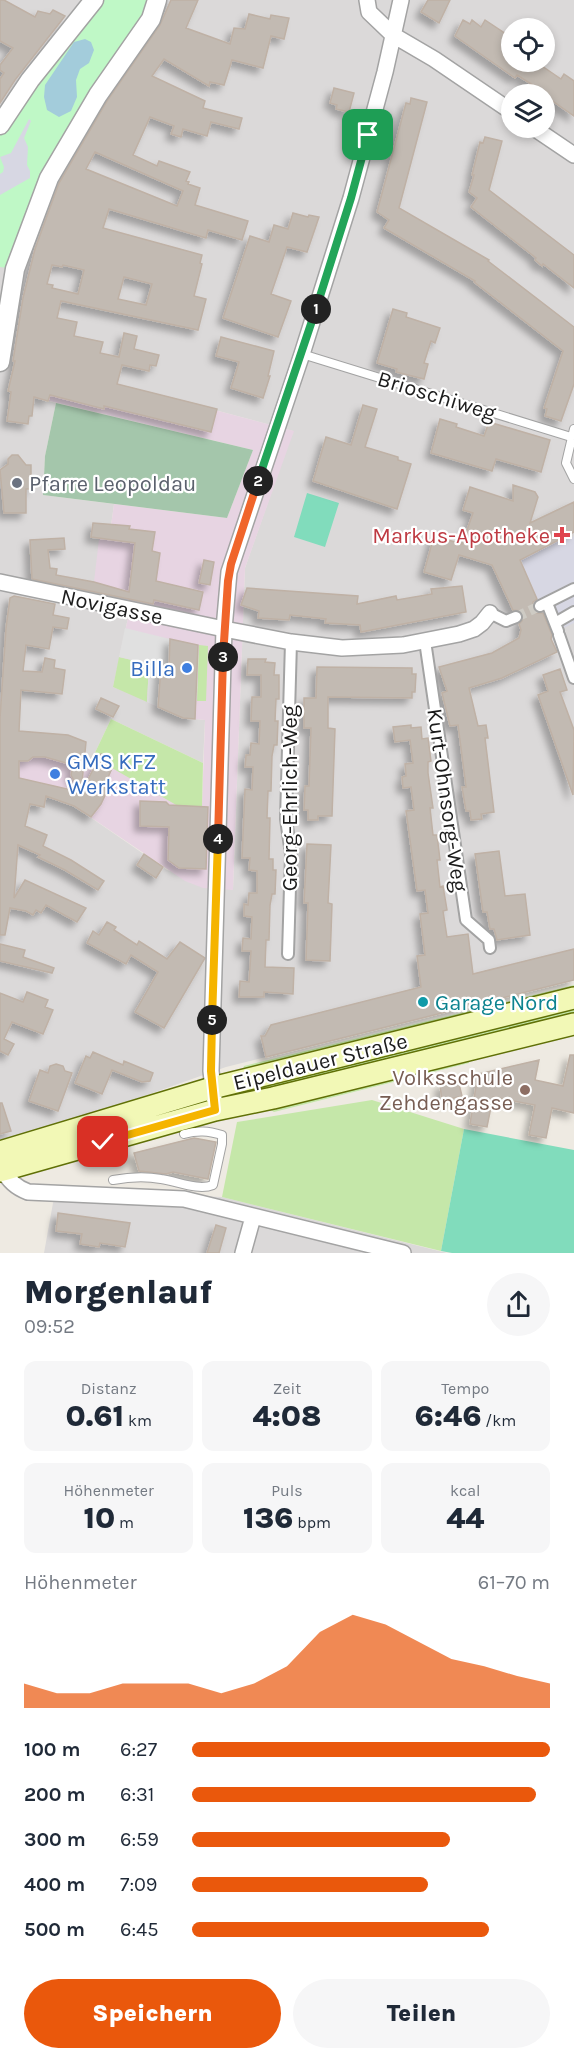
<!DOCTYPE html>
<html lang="de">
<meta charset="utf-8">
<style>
body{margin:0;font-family:Karla,sans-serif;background:#f6f6f7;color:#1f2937;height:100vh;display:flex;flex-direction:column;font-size:22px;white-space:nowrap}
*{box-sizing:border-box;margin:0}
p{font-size:20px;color:#747a83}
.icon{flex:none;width:33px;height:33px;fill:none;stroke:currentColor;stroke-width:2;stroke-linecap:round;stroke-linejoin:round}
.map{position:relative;height:1253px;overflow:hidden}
.details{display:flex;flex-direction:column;background:#fff;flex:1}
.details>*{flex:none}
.fabs{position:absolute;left:501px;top:18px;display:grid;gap:12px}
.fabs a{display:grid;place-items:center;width:54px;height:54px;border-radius:50%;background:#fff;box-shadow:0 3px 9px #0003;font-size:30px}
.pin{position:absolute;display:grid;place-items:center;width:51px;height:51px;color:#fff;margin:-26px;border-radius:12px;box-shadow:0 3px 9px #0006}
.km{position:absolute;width:30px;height:30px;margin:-15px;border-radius:50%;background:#222;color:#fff;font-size:16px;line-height:30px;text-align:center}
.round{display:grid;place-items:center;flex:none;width:63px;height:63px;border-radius:32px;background:#f6f6f7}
.headline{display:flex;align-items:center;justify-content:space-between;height:102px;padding:0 24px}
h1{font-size:33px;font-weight:800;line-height:45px}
.figures{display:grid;grid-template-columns:repeat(3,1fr);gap:9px;height:102px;padding:6px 24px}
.figures div{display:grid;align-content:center;border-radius:12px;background:#f6f6f7;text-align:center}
.figures b{font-size:30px;font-weight:800}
.figures small{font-size:16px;font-weight:400}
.figures p{font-size:16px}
.chart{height:168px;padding:12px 24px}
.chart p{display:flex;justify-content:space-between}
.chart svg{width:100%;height:108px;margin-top:6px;fill:#ea580c;opacity:.7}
.cta{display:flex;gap:12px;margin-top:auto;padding:12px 24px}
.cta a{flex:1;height:69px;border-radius:36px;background:#ea580c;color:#fff;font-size:24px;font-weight:800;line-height:69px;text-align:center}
.cta a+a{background:#f6f6f7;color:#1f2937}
ul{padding:0 24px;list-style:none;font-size:20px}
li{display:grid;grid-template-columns:96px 72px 1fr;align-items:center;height:45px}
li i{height:15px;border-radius:8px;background:#ea580c}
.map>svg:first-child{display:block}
.residential{fill:#dbd9d9;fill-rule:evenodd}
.industrial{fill:#e7d4e2}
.grass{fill:#c5e7a9}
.cemetery{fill:#a4c6ab}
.park{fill:#bff8c6}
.pitch{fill:#81dcbc}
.parking{fill:#e0e0e0}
.plaza{fill:#d7d7e3}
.water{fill:#a3ccdb}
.building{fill:#c2bab2;stroke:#bfb1a5;stroke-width:1.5;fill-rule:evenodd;filter:url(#shadow)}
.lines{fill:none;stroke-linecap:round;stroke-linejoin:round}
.pedestrian-tunnel{stroke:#cecbc4;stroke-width:10;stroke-dasharray:10 5;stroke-linecap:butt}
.service-casing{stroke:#a3a3a3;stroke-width:10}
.pedestrian-casing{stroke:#a3a3a3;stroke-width:14}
.minor-casing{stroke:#a3a3a3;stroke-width:18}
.tertiary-casing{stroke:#a3a3a3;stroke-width:21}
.secondary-casing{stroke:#607007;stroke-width:24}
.service{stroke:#fff;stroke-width:8}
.pedestrian{stroke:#fff;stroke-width:10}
.minor{stroke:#fff;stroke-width:15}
.tertiary{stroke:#fff;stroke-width:18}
.secondary{stroke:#f2f8b6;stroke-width:21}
.split-1-casing{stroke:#fff;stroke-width:12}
.split-2-casing{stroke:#fff;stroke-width:12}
.split-3-casing{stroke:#fff;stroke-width:12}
.split-4-casing{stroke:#fff;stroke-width:12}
.split-5-casing{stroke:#fff;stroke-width:12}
.split-6-casing{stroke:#fff;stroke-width:12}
.split-1{stroke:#22a559;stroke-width:8}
.split-2{stroke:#22a559;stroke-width:8}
.split-3{stroke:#f0652b;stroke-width:8}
.split-4{stroke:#f0652b;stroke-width:8}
.split-5{stroke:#f5b400;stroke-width:8}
.split-6{stroke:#f5b400;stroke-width:8}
.worship-dot{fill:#6b7280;stroke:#fff;stroke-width:2}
.health-dot{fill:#e0444e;stroke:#fff;stroke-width:2}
.shop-dot{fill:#3f7fe0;stroke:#fff;stroke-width:2}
.culture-dot{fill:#0f9aa8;stroke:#fff;stroke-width:2}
.education-dot{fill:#8d6e63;stroke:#fff;stroke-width:2}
.labels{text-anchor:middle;stroke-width:4.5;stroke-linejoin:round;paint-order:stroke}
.street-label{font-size:22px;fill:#1c1c1c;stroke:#fff}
.worship-label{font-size:22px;fill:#5b616d;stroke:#fff;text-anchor:start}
.health-label{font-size:22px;fill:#be3a42;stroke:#fff;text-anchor:end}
.shop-label{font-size:22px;fill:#366cbe;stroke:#fff;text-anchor:end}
.culture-label{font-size:22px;fill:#0d838f;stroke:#fff;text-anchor:start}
.education-label{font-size:22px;fill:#785e54;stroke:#fff;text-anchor:end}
</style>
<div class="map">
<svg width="574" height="1253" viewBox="0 0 574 1253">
<defs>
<filter id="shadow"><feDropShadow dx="-5.5" dy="5.5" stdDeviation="3" flood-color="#0004"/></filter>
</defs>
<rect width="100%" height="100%" fill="#eeeae2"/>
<path class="residential" d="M0 0H574V979L226 1067 0 1147V789L21 790 46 796 74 806 167 870 233 890 245 568 293 431 117 384 9 391 56 403 45 456 43 495 114 504 111 526 92 537 99 538 123 591 121 602 128 618 113 687 195 719 205 720 203 763 111 719 92 759 57 749 0 745ZM512 28H544V62H512ZM512 94H544V128H512Z
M57 1191 222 1197 447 1253H44L53 1203Z"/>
<path class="industrial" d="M15 361 117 384 294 431 245 568 233 890 203 888 185 881 74 806 46 796 21 790 0 745 57 749 98 761 202 807 205 720 183 718 113 687 128 618 121 602 123 591 94 582 99 539 91 537 93 523 111 526 114 504 227 518 253 450 8 391Z"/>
<path class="grass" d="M199 645 208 646 206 701H197Z
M119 657 149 664 147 702 113 687Z
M111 719 203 763 202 807 178 806 112 768 92 759Z
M574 985V989L242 1072 244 1066Z
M574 1007V1015L248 1096 247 1088Z
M470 1058 469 1063 274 1112 271 1110V1108Z
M372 1100 464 1129 441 1251 222 1197 237 1122Z"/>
<path class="cemetery" d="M56 403 253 450 227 518 43 495 45 456Z"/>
<path class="park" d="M94 0H157L98 95 15 269 0 267V125Z"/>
<path class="pitch" d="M307 493 339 503 325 547 294 537Z
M464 1129 574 1150V1253H452L441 1251Z"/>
<path class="parking" d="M125 628 170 639 169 667H161L158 707 147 702 149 664 119 657Z"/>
<path class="plaza" d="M29 119 31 121 24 138 28 147 27 165 30 171V178L0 195V174L3 172 4 167 0 157 11 153Z
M569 535 571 538 574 536V623L549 635 545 625 547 622 521 561 523 555 527 553 529 556Z"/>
<path class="water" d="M85 39 91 42 94 50 89 63 80 69 76 80 77 97 71 111 59 117 47 110 44 97 45 85 74 42Z"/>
<path class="building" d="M0 0H4L35 17 38 11 50 14 53 10 65 16 15 80 0 103V79L4 73 0 70V65L13 48 0 41Z
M171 0H198L186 28 230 44 234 28 245 29 249 14 270 19 271 15 289 18 284 39 271 36 263 68 232 60 224 85 210 82 209 86 164 59 152 76 205 101 203 108 242 118 239 129 211 122 207 136 183 129 181 137 171 134 174 126 150 117 133 155 157 166 159 161 190 172 186 181 189 182 188 184 200 188 195 205 248 221 242 240 208 230 206 238 109 209 103 228 202 255 200 263 202 264 194 296 206 299 198 330 61 301 57 318 77 322 74 336 103 342 100 353 119 357 124 333 137 336 134 349 159 355 156 366 150 365 149 371 122 365 117 384 217 409 211 432 104 406V409L50 395 48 401 34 397 32 416H29L28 424 7 421 11 392 8 391 15 361H13L23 298 35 249 59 183 107 101 160 25ZM95 152 183 191 177 206 86 169ZM52 265 62 267 63 265 84 270 78 294 52 288 53 285 47 284ZM124 277 152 284 146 305 118 299Z
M428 0H450L439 23 421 12Z
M463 20 470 24 472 20 481 27 485 20 512 38V62H536L561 79 564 74 574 81V116L547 97V94L517 75 515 78 455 36Z
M334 88 354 93 349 112 336 109 337 105 330 103Z
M411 98 427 102 399 208 489 260 488 261 574 327V384L561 421 545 416 547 409 544 408 563 351 474 282 475 281 384 228 389 220 377 212 406 103 410 104Z
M485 137 502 141 489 190 574 255V288L543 264 542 266 535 260 536 258 471 207 477 198 469 192 474 175H472L480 142 483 143Z
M293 213 308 217 309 215 319 217 307 252 287 247 271 294 291 301 278 337 223 318 250 236 269 242 274 225 288 229Z
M393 309 407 313 406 317 440 328 435 343 431 341 424 363 428 364 424 379 396 372 397 369 377 363Z
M221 337 274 351 268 376H270L263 398 231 388 239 362 216 356Z
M363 405 377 409 365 447 398 457V460L411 464 397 509 313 481 326 437 351 445Z
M440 419 457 424 456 427 484 436 489 422 550 440 541 472 496 459 492 471 431 453Z
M12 455H18L26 465H31V489H26V513H4L0 470 8 464V459Z
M513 485 535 492 538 497 530 523 574 502V532L520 560 537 599 533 602V609L536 613H543L552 635 551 639 557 652 502 678 469 688 478 726 486 725 488 738H485L494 812 481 814 482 819 471 820 470 811H466L462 787H466L458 725 450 726 442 693 447 691 439 667 492 653 519 638 521 630 519 624 522 621 523 615 520 611 513 610 492 565 459 555 451 580 424 572 434 536 462 544 473 513 463 510 470 487 513 501Z
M93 523 130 526 129 529 155 532 152 551 160 553 156 581 203 592 199 610 154 600 153 604 32 579 30 540 64 538 65 549 48 550 50 568 57 569 56 575 94 582 129 592 135 543 91 537Z
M204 560 214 562 210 585 199 583Z
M462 586 466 612 361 632 360 625 325 623 326 619 290 615 289 620 258 618 259 611 241 605 247 588 358 596 357 604 396 596 397 600 432 594 431 589Z
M14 596 55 604 53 615 69 618 67 629 53 627 49 649 26 645 23 671 42 672 45 658 55 660 54 668 65 670 62 694 21 690 19 731 68 735 86 742 81 793 101 754 110 758 106 765 112 768 104 787 107 791 101 804 91 817 74 806 46 796 44 807 30 804 25 826 47 835 43 846 71 860 104 881 98 890 65 870 38 857 40 855 18 845 14 898 25 880 86 908 77 922 46 905 41 913 36 910 33 915 26 911 10 908 5 935H0V718L6 628 10 598ZM33 757H45L73 765 71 775 80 792 19 778V761H28Z
M170 639 198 645 195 719 183 718 158 707 161 667H169Z
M248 659H266L265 662 275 663 274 675H279V699H276L275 721H278L277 745H274L272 756 271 791H268L267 818H270L269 859H273V870H276L275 894H272L270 905 269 940H266L265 967 294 968 293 994 264 992V997H239L240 981 249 982 251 951H242L243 938 251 939 252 917 244 916V904L248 905 249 893H257V871L249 870 250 858H242L245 789 252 790 253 767H245L246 755H250L251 743 259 744 260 721H251L252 697H261V675H247Z
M317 667 412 668V674H416L415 692H412V698L328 697V728L335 729 332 816H318V820H308V810H304L305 786H309L311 728H304V698H316Z
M560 669 567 690 560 692 574 730 573 795 538 695 548 691 543 675Z
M101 698 119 706 113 717 96 709Z
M411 725V728L421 727 422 739 428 738 431 761 428 762V773L433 808H430L433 835H437L440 860H437L440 887 443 886 447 910 443 911 447 937 468 934 473 974 574 949V980L266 1057 261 1036H265L271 1025 421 987 417 956 425 955 420 914 428 913 425 890 417 891 406 811 414 810 411 787 403 788 402 777 406 776 405 764 413 763 410 740 395 742 393 727Z
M140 801 166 802 169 805 208 807 206 869 179 868 168 860 169 827 140 826Z
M307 844 331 845 328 903 332 904 330 961 306 960 308 903H304Z
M499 851 505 896 525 894 530 935 497 940 494 929H490L487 912H483L475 854Z
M144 854 163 867 156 878 137 865Z
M107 922 116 927 114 930 137 945 139 941 167 959 180 942 205 958 164 1028 135 1012 158 972 131 955 126 964 87 943 93 931 99 935Z
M0 944 25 950 23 957 54 968 52 973 0 961Z
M27 992 48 1000 45 1007 53 1010 43 1034 12 1022 4 1039 14 1044 8 1055 0 1051V993L23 1002Z
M93 1052 123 1065 124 1061 153 1073 150 1081 142 1082 112 1070 102 1094 75 1083 86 1056 90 1058Z
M570 1055H574V1113L552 1108 546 1138 529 1135 535 1105 493 1097 487 1127 470 1124 478 1074 539 1060 535 1080 563 1086Z
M56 1064 63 1066 65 1071 72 1073 58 1111 29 1101 40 1070 48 1073 50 1066Z
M458 1080 462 1096 442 1101 440 1085Z
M0 1103H2L11 1131 0 1134Z
M194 1138 216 1142 208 1179 173 1172 166 1174 139 1171 134 1153Z
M58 1213 130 1223 125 1247 100 1243 99 1247 80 1244 82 1234 56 1231Z
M216 1225 226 1228 219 1253H207Z"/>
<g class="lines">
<path class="pedestrian-tunnel" d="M516 617 540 606"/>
<g class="service-casing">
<path id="service" d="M302 354 571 437
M574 429 566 463 574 479
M113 1180C129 1177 145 1176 161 1179 177 1181 198 1191 213 1185L222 1144V1135C208 1131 198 1130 184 1134"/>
</g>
<g class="pedestrian-casing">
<path id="pedestrian" d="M547 603 558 631
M540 606 574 589
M490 613 506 621 516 617
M555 623 574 612
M559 635 574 678
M425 641 466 920 489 940 490 948
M288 954 291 854 286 819 291 642"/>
</g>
<g class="minor-casing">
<path id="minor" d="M367 0 369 12 393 35 434 59 512 112
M534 128 574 155
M0 582 224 629 291 642 342 648 403 645 459 634 474 629 482 623 490 613
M214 1098 211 1071 224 629 229 572 302 354 351 198 385 72 401 0
M2 1170C10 1181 15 1187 28 1192L184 1199 403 1253
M243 1253 253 1217"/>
</g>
<g class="tertiary-casing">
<path id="tertiary" d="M0 125 30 80 94 0
M0 362 15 269 49 178 98 95 151 19 157 0"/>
</g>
<g class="secondary-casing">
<path id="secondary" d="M0 1152 212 1088 574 998
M0 1171 215 1110 273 1098 574 1024"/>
</g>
<use href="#service" class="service"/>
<use href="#pedestrian" class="pedestrian"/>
<use href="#minor" class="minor"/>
<use href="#tertiary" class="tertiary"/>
<use href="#secondary" class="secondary"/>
</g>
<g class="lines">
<g class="split-1-casing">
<path id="split-1" d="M316 309 351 198 368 135"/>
</g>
<g class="split-2-casing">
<path id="split-2" d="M258 481 316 309"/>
</g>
<g class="split-3-casing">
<path id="split-3" d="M223 657 228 581 231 564 258 481"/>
</g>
<g class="split-4-casing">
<path id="split-4" d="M218 839 223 657"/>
</g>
<g class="split-5-casing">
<path id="split-5" d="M212 1020 218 839"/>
</g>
<g class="split-6-casing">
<path id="split-6" d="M103 1142 215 1110 211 1071 212 1020"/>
</g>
<use href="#split-1" class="split-1"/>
<use href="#split-2" class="split-2"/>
<use href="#split-3" class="split-3"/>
<use href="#split-4" class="split-4"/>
<use href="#split-5" class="split-5"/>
<use href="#split-6" class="split-6"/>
</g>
<circle class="worship-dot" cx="17" cy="483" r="6"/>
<path class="health-dot" d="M559 526h6v6h6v6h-6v6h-6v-6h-6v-6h6z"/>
<g class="shop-dot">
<circle cx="187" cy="668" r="6"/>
<circle cx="55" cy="774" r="6"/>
</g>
<circle class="culture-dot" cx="423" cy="1002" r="6"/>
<circle class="education-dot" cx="525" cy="1090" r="6"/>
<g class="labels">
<g class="street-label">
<text transform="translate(437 395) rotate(17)" y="8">Brioschiweg</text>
<text transform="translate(112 606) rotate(12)" y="8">Novigasse</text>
<text transform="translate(289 798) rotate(-90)" y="8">Georg-Ehrlich-Weg</text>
<text transform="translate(448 800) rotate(82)" y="8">Kurt-Ohnsorg-Weg</text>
<text transform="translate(320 1061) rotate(-14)" y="8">Eipeldauer Straße</text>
</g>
<g class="worship-label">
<text x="29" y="491">Pfarre Leopoldau</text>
</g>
<g class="health-label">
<text x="550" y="543">Markus-Apotheke</text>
</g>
<g class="shop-label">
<text x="175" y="676">Billa</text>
<text x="67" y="769" text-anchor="start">GMS KFZ<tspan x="67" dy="25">Werkstatt</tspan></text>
</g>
<g class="culture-label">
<text x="435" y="1010">Garage Nord</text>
</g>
<g class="education-label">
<text x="513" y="1085">Volksschule<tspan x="513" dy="25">Zehdengasse</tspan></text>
</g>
</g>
</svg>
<div class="fabs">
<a><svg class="icon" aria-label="locate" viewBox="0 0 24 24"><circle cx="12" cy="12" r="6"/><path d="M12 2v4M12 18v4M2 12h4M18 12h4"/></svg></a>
<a><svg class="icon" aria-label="layers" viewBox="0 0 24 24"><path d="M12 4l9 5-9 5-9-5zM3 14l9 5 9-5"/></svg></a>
</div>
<div class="pin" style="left:368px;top:135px;background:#1e9e55"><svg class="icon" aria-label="arrive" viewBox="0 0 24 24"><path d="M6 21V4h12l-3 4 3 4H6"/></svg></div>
<div class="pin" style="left:103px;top:1142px;background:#d93025"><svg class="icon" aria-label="check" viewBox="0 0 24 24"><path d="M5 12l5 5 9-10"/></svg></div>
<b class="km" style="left:316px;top:309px">1</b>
<b class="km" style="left:258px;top:481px">2</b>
<b class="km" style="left:223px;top:657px">3</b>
<b class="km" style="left:218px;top:839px">4</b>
<b class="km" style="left:212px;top:1020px">5</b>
</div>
<section class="details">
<div class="headline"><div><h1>Morgenlauf</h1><p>09:52</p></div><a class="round"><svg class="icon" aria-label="share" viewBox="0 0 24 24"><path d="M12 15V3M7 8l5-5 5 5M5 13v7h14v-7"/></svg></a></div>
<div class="figures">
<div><p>Distanz</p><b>0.61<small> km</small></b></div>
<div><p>Zeit</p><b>4:08</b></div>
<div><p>Tempo</p><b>6:46<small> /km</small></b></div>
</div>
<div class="figures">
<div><p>Höhenmeter</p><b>10<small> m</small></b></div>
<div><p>Puls</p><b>136<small> bpm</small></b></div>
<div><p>kcal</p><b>44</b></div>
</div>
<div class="chart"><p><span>Höhenmeter</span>61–70 m</p>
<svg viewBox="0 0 160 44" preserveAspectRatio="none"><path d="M0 44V34L10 38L20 38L30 34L40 34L50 34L60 38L70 34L80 27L90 13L100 6L110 10L120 17L130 24L140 27L150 31L160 34V44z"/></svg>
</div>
<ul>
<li><b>100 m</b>6:27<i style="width:100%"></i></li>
<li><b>200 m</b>6:31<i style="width:96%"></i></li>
<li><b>300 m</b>6:59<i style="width:72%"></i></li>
<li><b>400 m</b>7:09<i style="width:66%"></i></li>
<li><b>500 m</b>6:45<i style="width:83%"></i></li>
</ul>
<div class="cta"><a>Speichern</a><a>Teilen</a></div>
</section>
